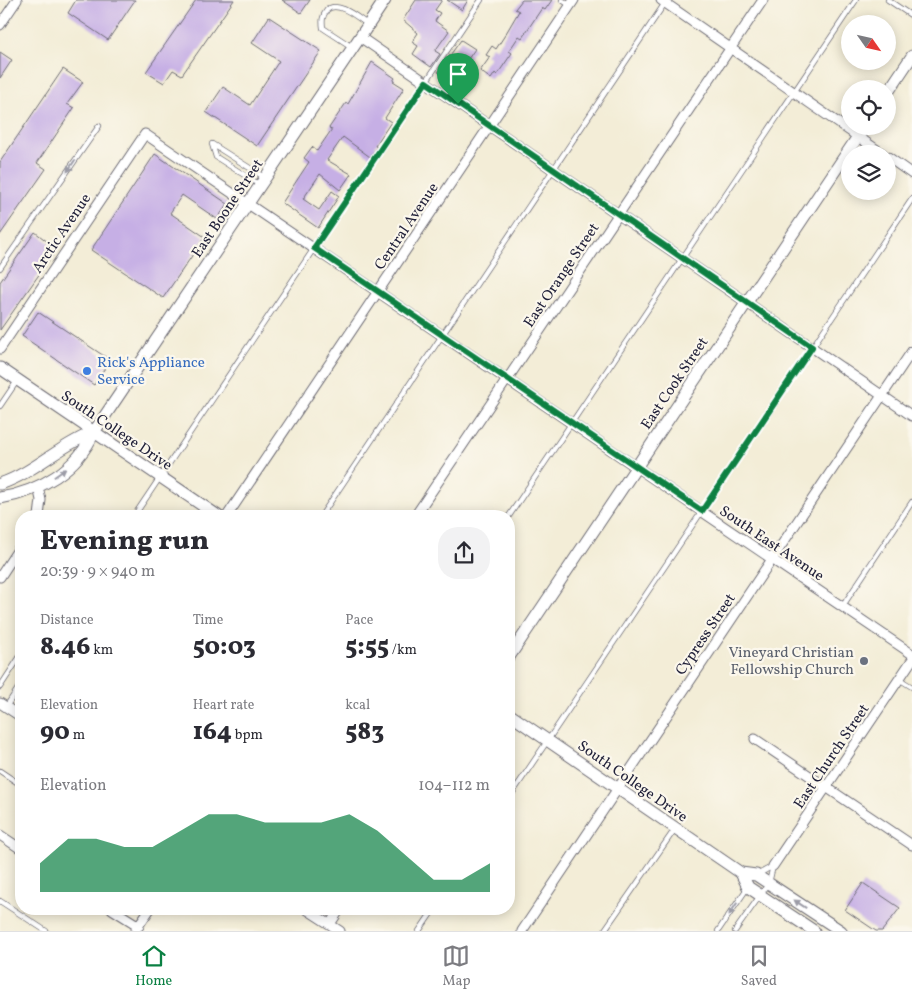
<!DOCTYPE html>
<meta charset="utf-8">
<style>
body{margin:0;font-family:Vollkorn,serif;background:#f2f2f3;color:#2b2b33;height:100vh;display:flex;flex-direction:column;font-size:19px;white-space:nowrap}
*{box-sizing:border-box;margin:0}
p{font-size:16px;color:#7c7c81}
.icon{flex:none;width:28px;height:28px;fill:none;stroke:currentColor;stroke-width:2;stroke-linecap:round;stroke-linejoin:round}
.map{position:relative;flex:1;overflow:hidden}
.panel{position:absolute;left:15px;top:510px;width:500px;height:405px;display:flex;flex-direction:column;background:#fff;border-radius:20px;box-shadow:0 2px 12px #0003}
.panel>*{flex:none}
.needle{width:32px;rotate:124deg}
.tools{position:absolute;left:841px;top:15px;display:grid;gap:10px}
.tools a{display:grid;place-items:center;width:55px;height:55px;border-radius:50%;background:#fff;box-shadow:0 2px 12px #0003;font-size:25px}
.pin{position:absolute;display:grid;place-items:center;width:42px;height:42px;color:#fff;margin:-51px -21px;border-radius:50% 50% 50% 0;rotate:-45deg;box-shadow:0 0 5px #0007}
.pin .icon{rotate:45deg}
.round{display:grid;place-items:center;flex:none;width:52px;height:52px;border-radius:20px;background:#f2f2f3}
.overview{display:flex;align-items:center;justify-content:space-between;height:85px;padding:0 25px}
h1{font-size:28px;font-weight:800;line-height:38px}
.figures{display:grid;grid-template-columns:repeat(3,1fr);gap:8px;height:85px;padding:5px 25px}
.figures div{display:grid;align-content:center}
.figures b{font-size:25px;font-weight:800}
.figures small{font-size:14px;font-weight:400}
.figures p{font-size:14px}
.chart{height:140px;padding:10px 25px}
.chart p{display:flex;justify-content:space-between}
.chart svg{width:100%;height:90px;margin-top:5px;fill:#0b8043;opacity:.7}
.menu{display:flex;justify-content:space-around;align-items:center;height:70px;border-top:1px solid #e1e1e2;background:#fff;font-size:14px;color:#7c7c81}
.menu a{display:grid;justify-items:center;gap:2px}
.menu .selected{color:#0b8043}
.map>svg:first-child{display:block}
.building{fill:#c6afe5}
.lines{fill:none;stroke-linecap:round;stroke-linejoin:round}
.service-casing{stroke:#6b6972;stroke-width:6}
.minor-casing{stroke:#6b6972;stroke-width:11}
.tertiary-casing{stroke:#6b6972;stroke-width:13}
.service{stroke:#fff;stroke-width:4.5}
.minor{stroke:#fff;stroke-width:9}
.tertiary{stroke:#fff;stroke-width:11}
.oneway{fill:#9c9ca7}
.route-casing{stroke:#fff;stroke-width:10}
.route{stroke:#0b8043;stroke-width:6}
.shop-dot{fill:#3f7fe0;stroke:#fbf7ec;stroke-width:2}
.worship-dot{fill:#6b7280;stroke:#fbf7ec;stroke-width:2}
.labels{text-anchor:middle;stroke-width:4.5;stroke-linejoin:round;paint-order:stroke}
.street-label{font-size:15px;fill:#22223b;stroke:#fbf7ec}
.shop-label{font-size:15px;fill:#366cbe;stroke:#fbf7ec;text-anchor:start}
.worship-label{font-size:15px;fill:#5b616d;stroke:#fbf7ec;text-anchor:end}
</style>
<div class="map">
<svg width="912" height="931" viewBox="0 0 912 931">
<rect width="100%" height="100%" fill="#fbf7ec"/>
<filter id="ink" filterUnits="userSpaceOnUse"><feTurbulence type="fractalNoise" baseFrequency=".02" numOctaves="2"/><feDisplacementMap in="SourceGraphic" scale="10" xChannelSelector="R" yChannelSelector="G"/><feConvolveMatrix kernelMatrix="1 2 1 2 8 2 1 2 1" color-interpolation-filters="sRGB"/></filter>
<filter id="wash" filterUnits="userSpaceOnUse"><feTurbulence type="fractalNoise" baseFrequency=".0096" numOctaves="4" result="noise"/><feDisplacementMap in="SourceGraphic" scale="20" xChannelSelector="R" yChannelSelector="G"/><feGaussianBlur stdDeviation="1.12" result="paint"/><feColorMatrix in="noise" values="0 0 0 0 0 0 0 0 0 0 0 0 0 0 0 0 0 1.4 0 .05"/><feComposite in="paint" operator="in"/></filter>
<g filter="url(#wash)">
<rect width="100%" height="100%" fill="#f3edd7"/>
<g id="blocks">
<path class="building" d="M76 0H135L108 40 68 13Z
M196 0H234L182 75 173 70 164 83 146 72Z
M282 0H310L301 13Z
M416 0H442L435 10 440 13 435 21 449 31 435 51 440 54 431 67 413 54 418 46 412 42 418 33 403 20Z
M447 0H468L462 10Z
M522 0H552L545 10 542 8 522 38 519 36 509 51 512 53 497 75 495 73 491 79 480 71 490 57 486 55 492 46 496 49 505 35 519 11 515 9Z
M269 17 321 51 257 146 206 112 223 87 250 105 279 61 252 43Z
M461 40 475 49 461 69 472 77 465 89 438 72Z
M0 52 12 60 0 78Z
M372 62 395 78 393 81 404 88 385 118 391 122 375 146 377 147 370 157 343 137 327 160 351 174 340 190 320 174 303 199 319 210 332 191 339 196 318 228 282 203 309 162 304 158 312 147 317 151 332 129 329 128 346 103 348 104Z
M63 69 83 82 67 104 74 108 37 163 46 169 0 235V162Z
M155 154 228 204 217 219 182 195 170 213 205 237 163 298 91 250Z
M35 232 57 249 0 330V282Z
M38 312 110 360 94 385 22 336Z
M863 883 900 908 882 931H876L845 910Z"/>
</g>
</g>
<g filter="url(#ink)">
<use href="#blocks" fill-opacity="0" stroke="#6b6972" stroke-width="1"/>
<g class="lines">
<g class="service-casing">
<path id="service" d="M562 0 571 6
M888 0 912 16
M352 47 323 28C322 21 322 16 327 10 337 0 357 17 367 24
M212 144 216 157 260 185
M212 144 264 177
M0 268 99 126
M0 406 17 381
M134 516 481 0
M321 516 665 3
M509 516 856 0
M842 607 912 502
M899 679 912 687
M0 687 21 655
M6 707 21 684
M0 771 21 785
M509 798 912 199
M757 875 773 866
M0 901 46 931
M419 931 434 909
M604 931 675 829
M718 931 748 887
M735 931 769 883 773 866"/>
</g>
<g class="minor-casing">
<path id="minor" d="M661 0 883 154
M0 25 17 0
M360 37 912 416
M888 157 912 174
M0 349 145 134 912 654
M38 487 41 500 39 516
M227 516 574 0
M415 516 763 0
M0 577 21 545
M0 703 21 717
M755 739 912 845
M0 835 21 849
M773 866 912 660
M112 909 139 926
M306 909 340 931
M330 924 340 909
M136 929 150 909
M522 931 912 351"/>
</g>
<g class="tertiary-casing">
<path id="tertiary" d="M888 92 912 56
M0 368 218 516
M0 484C35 472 60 445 94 432
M0 498C39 492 78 469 94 432L385 0
M509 657 865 126
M509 714 741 873 756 875 841 931
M741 873 748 887 814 931"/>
</g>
<use href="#service" class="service"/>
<use href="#minor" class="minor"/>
<use href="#tertiary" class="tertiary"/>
</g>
<defs><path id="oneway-solid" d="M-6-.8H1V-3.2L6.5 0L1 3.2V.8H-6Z" transform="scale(1.25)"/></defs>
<g class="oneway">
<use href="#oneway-solid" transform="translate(71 166) rotate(124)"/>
<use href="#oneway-solid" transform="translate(60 473) rotate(-35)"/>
<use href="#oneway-solid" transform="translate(800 904) rotate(-146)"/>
<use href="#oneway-solid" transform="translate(733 909) rotate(124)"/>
</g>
</g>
<g class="lines" filter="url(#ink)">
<g class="route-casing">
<path id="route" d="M426 82 812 347 702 511 314 248Z"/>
</g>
<use href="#route" class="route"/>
</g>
<circle class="shop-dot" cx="87" cy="371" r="5"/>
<circle class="worship-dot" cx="864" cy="661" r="5"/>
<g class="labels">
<g class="street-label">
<text transform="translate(227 208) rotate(-56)" y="5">East Boone Street</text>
<text transform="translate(406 226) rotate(-56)" y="5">Central Avenue</text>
<text transform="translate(61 233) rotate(-56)" y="5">Arctic Avenue</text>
<text transform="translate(561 275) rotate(-56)" y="5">East Orange Street</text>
<text transform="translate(674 383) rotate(-56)" y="5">East Cook Street</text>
<text transform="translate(117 430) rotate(34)" y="5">South College Drive</text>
<text transform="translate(772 543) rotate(34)" y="5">South East Avenue</text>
<text transform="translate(705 634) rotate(-56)" y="5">Cypress Street</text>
<text transform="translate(831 756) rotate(-56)" y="5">East Church Street</text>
<text transform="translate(633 781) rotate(35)" y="5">South College Drive</text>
</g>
<g class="shop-label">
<text x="97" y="367">Rick's Appliance<tspan x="97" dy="17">Service</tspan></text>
</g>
<g class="worship-label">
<text x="854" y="657">Vineyard Christian<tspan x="854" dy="17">Fellowship Church</tspan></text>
</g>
</g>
</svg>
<div class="tools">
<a><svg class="needle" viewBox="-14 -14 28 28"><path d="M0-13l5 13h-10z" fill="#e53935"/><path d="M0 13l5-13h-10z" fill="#7c7c81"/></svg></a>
<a><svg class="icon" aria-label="locate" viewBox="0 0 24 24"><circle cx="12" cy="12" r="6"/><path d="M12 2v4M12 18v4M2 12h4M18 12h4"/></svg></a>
<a><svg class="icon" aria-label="layers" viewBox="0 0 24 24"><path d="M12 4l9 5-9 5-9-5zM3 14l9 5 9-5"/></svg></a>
</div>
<div class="pin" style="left:458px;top:104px;background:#1e9e55"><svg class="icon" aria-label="arrive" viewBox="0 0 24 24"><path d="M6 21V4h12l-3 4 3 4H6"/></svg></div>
<section class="panel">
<div class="overview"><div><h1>Evening run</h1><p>20:39 · 9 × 940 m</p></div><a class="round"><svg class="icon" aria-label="share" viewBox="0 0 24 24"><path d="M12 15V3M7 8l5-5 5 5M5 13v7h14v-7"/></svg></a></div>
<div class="figures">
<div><p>Distance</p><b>8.46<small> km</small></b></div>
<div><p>Time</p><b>50:03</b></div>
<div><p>Pace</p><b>5:55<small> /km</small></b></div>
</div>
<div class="figures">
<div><p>Elevation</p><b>90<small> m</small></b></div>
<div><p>Heart rate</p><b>164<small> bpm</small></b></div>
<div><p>kcal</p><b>583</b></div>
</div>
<div class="chart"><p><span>Elevation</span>104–112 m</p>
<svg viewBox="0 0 160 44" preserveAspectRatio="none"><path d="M0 44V30L10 18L20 18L30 22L40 22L50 14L60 6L70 6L80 10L90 10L100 10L110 6L120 14L130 26L140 38L150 38L160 30V44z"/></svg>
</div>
</section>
</div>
<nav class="menu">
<a class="selected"><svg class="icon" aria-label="home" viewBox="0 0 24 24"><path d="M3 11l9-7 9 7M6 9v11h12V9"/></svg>Home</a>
<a><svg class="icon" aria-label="map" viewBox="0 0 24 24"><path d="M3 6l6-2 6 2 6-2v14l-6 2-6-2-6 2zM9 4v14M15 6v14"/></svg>Map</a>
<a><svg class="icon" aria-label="saved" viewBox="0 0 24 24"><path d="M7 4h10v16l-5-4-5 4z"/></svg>Saved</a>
</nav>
